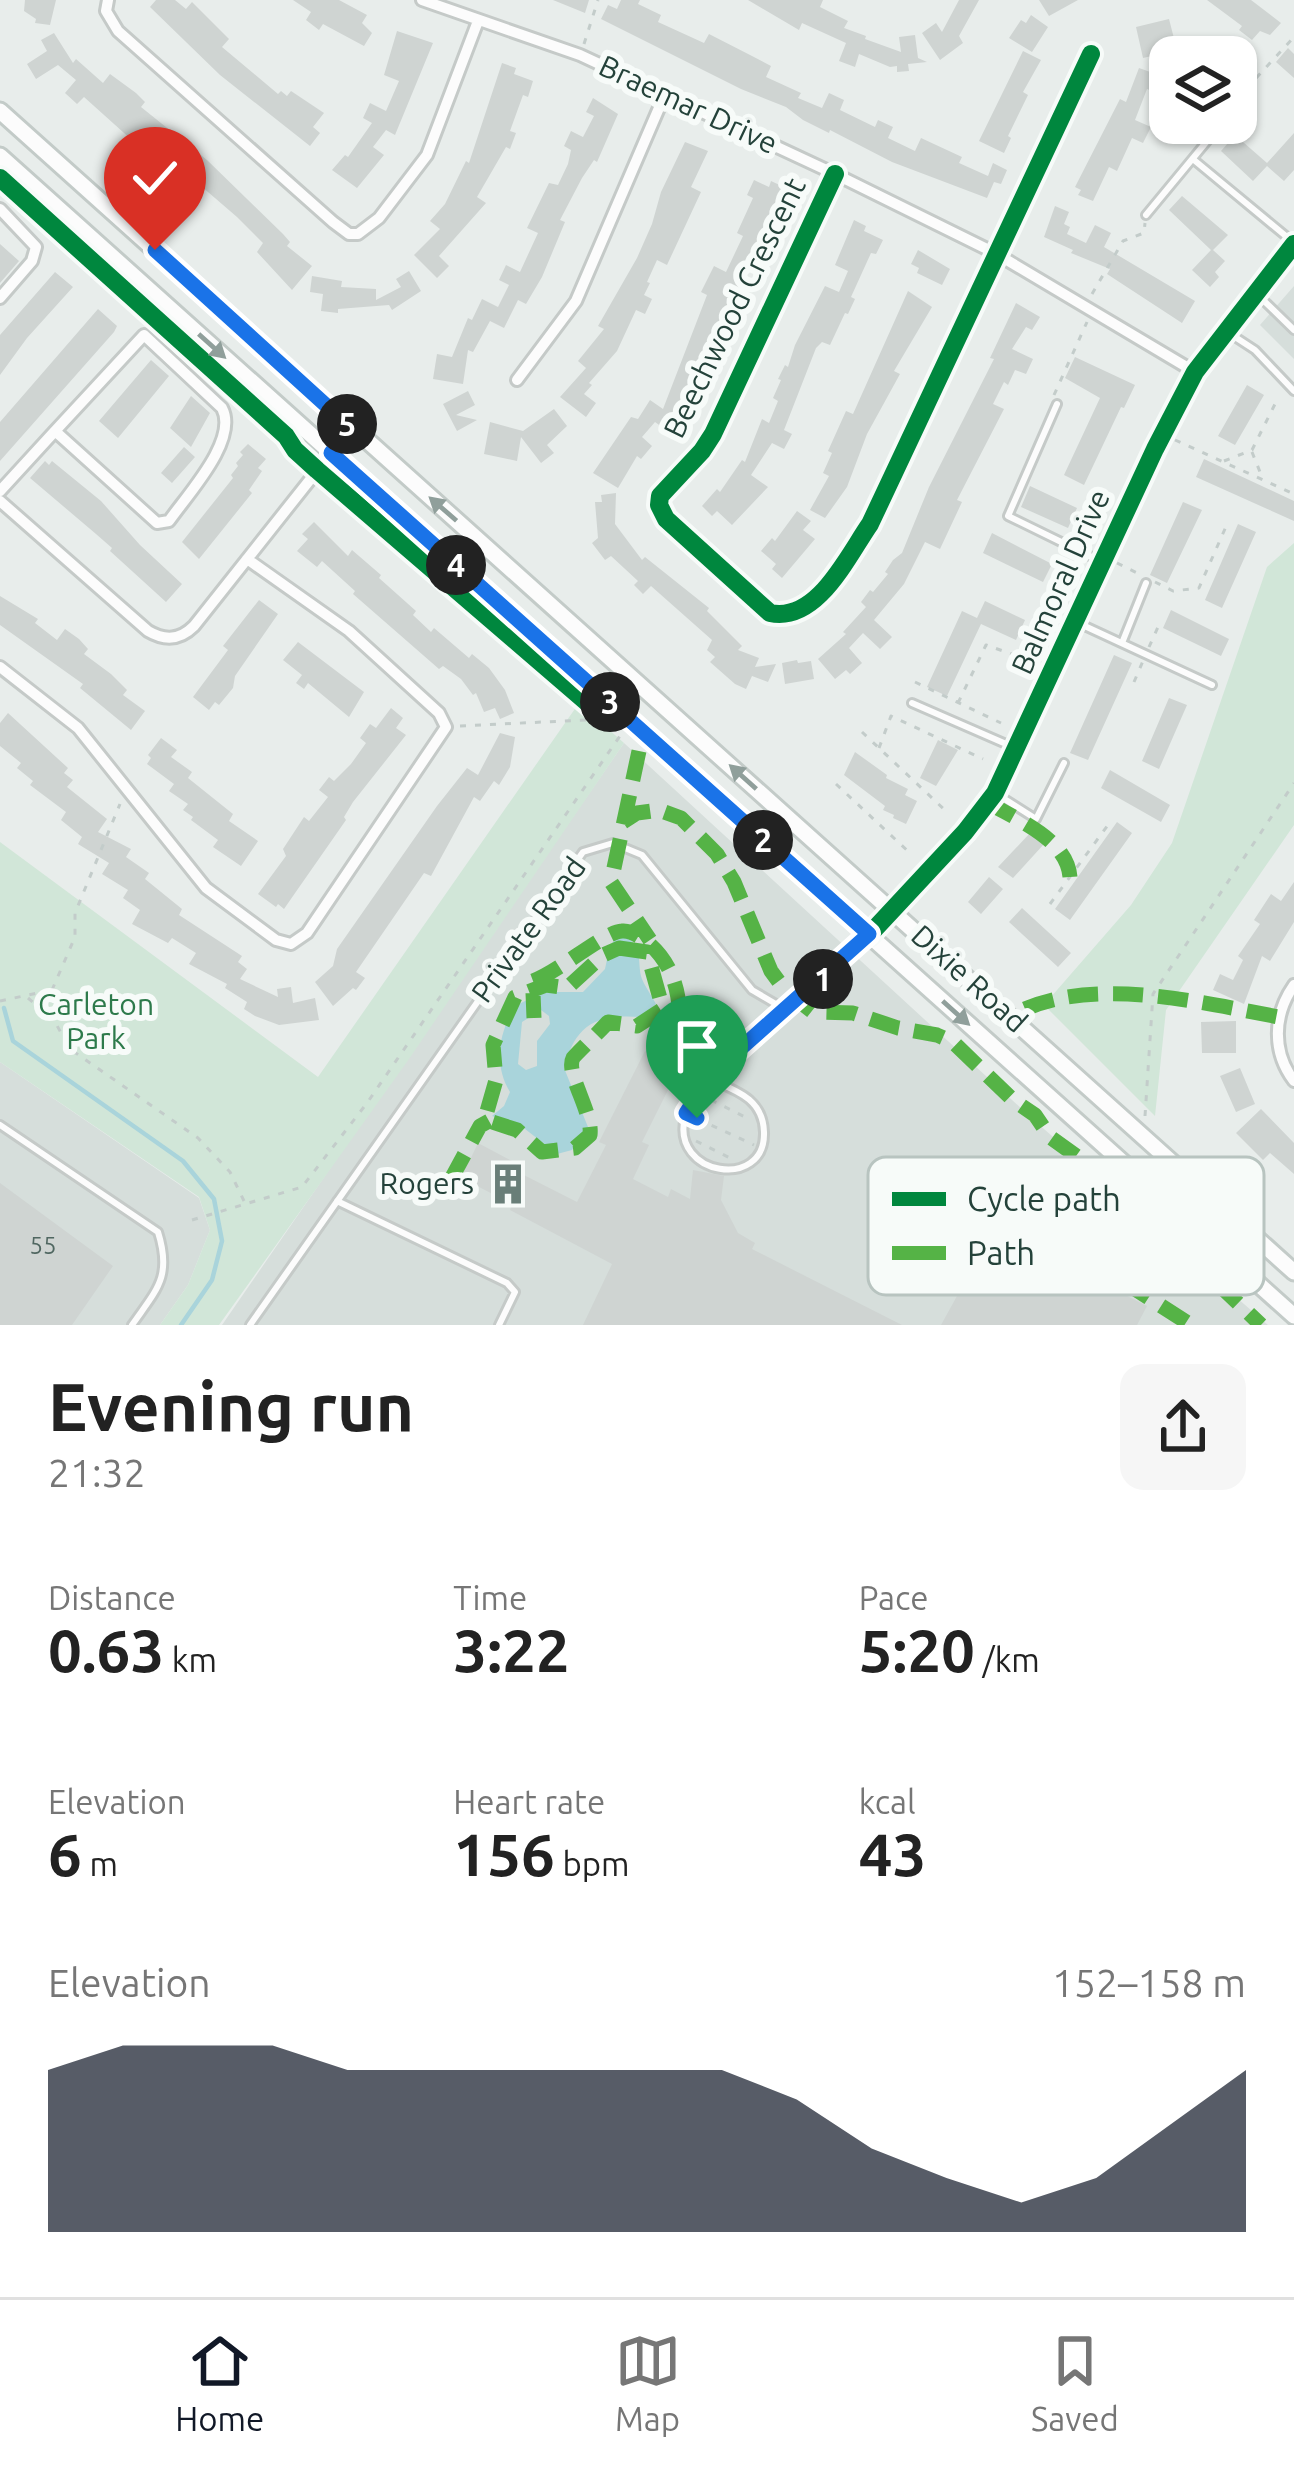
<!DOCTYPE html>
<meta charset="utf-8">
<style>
body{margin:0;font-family:Ubuntu,sans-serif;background:#f6f6f6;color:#222;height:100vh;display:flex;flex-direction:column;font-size:45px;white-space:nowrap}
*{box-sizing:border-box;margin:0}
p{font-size:39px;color:#767676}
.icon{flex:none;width:66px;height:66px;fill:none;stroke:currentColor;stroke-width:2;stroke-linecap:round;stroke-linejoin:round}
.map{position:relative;height:1325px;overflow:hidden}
.details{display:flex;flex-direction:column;background:#fff;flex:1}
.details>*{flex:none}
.buttons{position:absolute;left:1149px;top:36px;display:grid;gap:24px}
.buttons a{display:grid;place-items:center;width:108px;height:108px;border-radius:24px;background:#fff;box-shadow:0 3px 9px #0004;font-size:60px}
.pin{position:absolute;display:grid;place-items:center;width:102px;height:102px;color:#fff;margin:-123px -51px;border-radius:50% 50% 50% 0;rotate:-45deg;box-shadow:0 0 12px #0007}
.pin .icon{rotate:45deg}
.km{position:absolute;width:60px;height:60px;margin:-30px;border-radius:50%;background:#222;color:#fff;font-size:33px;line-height:60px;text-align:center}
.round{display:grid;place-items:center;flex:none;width:126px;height:126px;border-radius:24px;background:#f6f6f6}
.overview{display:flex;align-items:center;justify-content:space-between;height:204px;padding:0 48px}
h1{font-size:66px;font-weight:700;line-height:90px}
.stats{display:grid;grid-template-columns:repeat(3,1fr);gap:18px;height:204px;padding:12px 48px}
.stats div{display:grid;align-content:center}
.stats b{font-size:60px;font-weight:700}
.stats small{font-size:33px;font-weight:400}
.stats p{font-size:33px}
.chart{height:336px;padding:24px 48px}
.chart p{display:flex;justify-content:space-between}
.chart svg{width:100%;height:216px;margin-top:12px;fill:#111827;opacity:.7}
.tab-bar{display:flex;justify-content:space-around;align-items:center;height:168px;border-top:3px solid #e0e0e0;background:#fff;font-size:33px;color:#767676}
.tab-bar a{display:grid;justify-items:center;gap:6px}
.tab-bar .current{color:#111827}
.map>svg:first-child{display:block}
.built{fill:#d6dedb}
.green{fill:#d1e6d8}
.water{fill:#a9d4db;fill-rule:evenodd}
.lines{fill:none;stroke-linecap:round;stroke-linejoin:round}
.stream{stroke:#a9d4db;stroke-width:4.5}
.building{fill:#cfd4d2}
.service-casing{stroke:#c5cac8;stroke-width:12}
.minor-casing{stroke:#c5cac8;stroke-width:16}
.tertiary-casing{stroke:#c5cac8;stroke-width:20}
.secondary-casing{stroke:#c3cbc8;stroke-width:21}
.path{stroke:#c3ccca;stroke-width:3;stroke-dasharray:6 9;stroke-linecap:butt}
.service{stroke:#fcfcfc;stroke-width:6}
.minor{stroke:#fcfcfc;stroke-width:10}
.tertiary{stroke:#fcfcfc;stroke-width:14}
.secondary{stroke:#fcfcfc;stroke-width:15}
.quiet{stroke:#55b346;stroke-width:15;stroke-dasharray:30 15;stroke-linecap:butt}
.cycleway-casing{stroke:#f7fbf9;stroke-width:26}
.cycleway{stroke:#00873e;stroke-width:18}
.oneway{fill:#909f9b}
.route-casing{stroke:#fff;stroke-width:24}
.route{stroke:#1a73e8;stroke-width:15}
.labels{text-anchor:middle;stroke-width:12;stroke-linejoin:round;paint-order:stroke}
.number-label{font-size:24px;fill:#506761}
.street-label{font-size:30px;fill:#24423a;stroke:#f7fbf9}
.park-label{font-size:30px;fill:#2d7a4b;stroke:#f7fbf9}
.poi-label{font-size:30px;fill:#24423a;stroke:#f7fbf9;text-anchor:end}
.key{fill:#f7fbf9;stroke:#b8c4c0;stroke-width:3}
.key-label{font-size:33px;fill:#24423a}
</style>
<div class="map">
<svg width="1294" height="1325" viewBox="0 0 1294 1325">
<rect width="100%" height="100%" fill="#e8edeb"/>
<path class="built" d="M1294 286V359L1260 325Z
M624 743 1036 1122 1268 1325H222Z
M0 1062 199 1198 210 1230 188 1285 160 1325H0Z"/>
<path class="green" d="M1294 543V825L1166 1010 1155 1116 1044 1005 1131 905 1172 843 1267 567Z
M579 703 624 743 409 1059 219 1325H160L188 1285 210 1230 199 1197 0 1062V842L318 1077Z"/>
<path class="water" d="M619 936C644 941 637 957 641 976 642 982 652 996 656 1004L641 1017C597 1014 576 1023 564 1068L588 1127 572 1150 557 1154 520 1125 492 1116 504 1106 510 1092C493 1064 499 1033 515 1006L543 992H583L605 969 610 945ZM541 1010 549 1016 550 1024 537 1041V1066L526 1070 518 1064 522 1022Z"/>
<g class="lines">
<path class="stream" d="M4 1008 13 1041 183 1161 214 1199 222 1241 212 1280 181 1325"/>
</g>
<path class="building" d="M25 0H56L50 25 35 23 36 19 24 11Z
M156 0H175L186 9 192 2 229 39 222 47 278 94 281 91 287 96 291 91 324 113 313 127 320 133 310 146 220 75 150 7Z
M293 0H339L367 15 362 23 372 33 364 46 323 24 319 30 306 20 311 12Z
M553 0H589L585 13Z
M621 0H640L638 4 661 15 658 22 704 43 709 34 752 56 771 66 766 77 801 93 798 98 822 108 829 93 844 100 840 110 875 127 878 120 893 127 888 138 915 151 921 138 962 157 959 163 988 176 993 163 1007 170 1001 184 994 182 987 198 892 162 830 130 829 133 803 120 786 107 741 89 601 19 608 5 617 9Z
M748 0H823L820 7 848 21 844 28 866 36 865 39 901 52 899 37 915 35 918 58 927 62 908 64 909 71 897 72V66L890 67 859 54 855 67 839 61 846 43 802 23 799 30Z
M959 0H979L959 36 963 43 940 60 922 33 936 23 942 32Z
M1039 0H1078L1049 16Z
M1207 0H1251L1281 23 1270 35 1260 31 1252 40 1239 30 1242 26Z
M1031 15 1048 27 1032 52 1009 38 1021 20 1026 23Z
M1169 19 1177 50 1143 58 1136 27Z
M397 31 433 43 395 135 386 130 373 147 384 155 357 188 332 170 345 155 348 157 372 123 363 118 370 103 386 111 399 81 384 75Z
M54 33 73 63 76 59 103 83 110 74 136 93 145 102 141 107 207 160 283 234 290 242 287 246 312 266 292 290 257 252 263 243 237 217 201 186 193 195 84 97 77 104 65 93 76 80 58 65 36 79 27 64 47 51 41 40Z
M1288 48 1294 54V78L1276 62Z
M1023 51 1041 60 1023 92 1028 95 1008 136 1011 138 1004 153 979 141Z
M502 63 516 68 514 74 533 81 528 97 523 95 510 131 516 133 510 149 506 147 477 197 486 203 439 256 449 266 437 278 414 255 440 229 430 221 445 204 466 161 469 163Z
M1139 68 1170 79 1163 95 1147 89 1135 120 1151 127 1143 143 1132 138 1117 171 1109 167 1093 201 1078 195 1081 190 1075 187 1120 99 1126 102Z
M593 98 618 114 597 162 594 160 582 178 560 220 565 222 542 277 526 304 518 300 504 328 490 321 473 352 468 350 463 384 433 379 437 354 452 357 468 318 472 320 482 299 498 307 509 285 499 280 506 265 520 272 538 233 527 228 549 183 558 185 568 164 571 150 564 146 571 131 583 137 594 116 586 112Z
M1294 133V170L1284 181 1267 166 1253 181 1221 151 1235 135 1267 163Z
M685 142 708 151 691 187 701 192 667 265 657 260 647 282 650 283 644 295 652 299 645 314 636 310 617 351 589 383 592 385 584 394 596 403 586 417 560 397 586 368 578 361 604 329 598 326 637 258 652 224 661 192Z
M754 180 769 187 771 181 788 189 737 290 686 406 669 432 655 422 642 437 652 446 641 459 637 456 618 488 593 473 631 417 638 419 650 400 663 409 707 295 701 292 714 266 726 272 743 236 737 233 753 198 747 195Z
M1182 196 1228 235 1213 250 1225 261 1215 272 1219 277 1210 287 1192 270 1211 250 1169 210Z
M1055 206 1069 212 1064 224 1070 227 1067 234 1086 243 1095 225 1111 233 1104 247 1195 301 1182 323 1107 274 1110 269 1071 253 1073 250 1044 237Z
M854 220 866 226 864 231 883 240 876 254 871 253 851 297 855 299 848 314 845 313 830 345 822 342 816 348 784 430 792 434 784 449 772 443 751 475 768 487 732 525 717 511 712 516 702 506 717 489 720 492 742 460 745 462 762 419 769 423 778 401 773 398 781 380 778 379 785 365 788 367 795 345 825 286 839 292 848 271 835 265Z
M0 244 19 261 0 283Z
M918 250 950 269 942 285 917 273 919 268 911 264Z
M409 271 421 291 392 310 389 305 338 309V313L321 311 323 294 310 292 312 276 342 281 341 287 376 289V300L401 287 396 279Z
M55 272 73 287 27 338 0 375V335Z
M908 291 932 307 894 371 900 374 867 434 847 487 825 518 810 510 829 476 823 473 832 453 828 451 846 411 853 414Z
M1016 303 1040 317 1032 330 1026 327 1012 349 1033 359 1026 374 1015 370 1008 385 1004 382 993 404 1004 409 957 500 962 502 940 549 925 542 904 584 874 620 892 637 880 649 863 633 849 648 862 663 850 674 846 670 835 679 818 659 846 634 843 632 866 607 861 602 870 590 873 592 888 574 885 572 893 560 902 553 929 487 994 359 990 358Z
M98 309 117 326 114 332 0 461V422Z
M1075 357 1135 385 1124 408 1121 407 1084 485 1064 475 1100 398 1065 378Z
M151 360 169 376 118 438 99 421Z
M1247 385 1264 395 1235 445 1218 436Z
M468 391 475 405 456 415 477 420 457 431 443 404Z
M191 396 210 413 191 447 170 428Z
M554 409 567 426 547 445 554 453 541 463 521 437 517 461 484 454 490 422 523 431Z
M248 444 266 459 258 468 262 471 249 490 252 493 199 559 182 542 233 478 231 475 238 466 236 463 243 455 240 452Z
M184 447 195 457 172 483 161 473Z
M1204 459 1294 501V521L1196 477Z
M45 461 49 465 52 461 101 501 140 545 182 584 166 602 110 551 112 548 96 534 30 478Z
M1030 486 1077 508 1068 528 1021 507Z
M616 493 615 524 642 560 645 557 709 608 707 611 742 646 738 650 759 658 755 667 776 664 768 682 752 676 746 689 735 684 710 662 715 657 707 650 712 640 651 586 643 594 634 585 638 581 611 556 605 560 592 543 598 538 595 502H602L601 495Z
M1183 502 1202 510 1167 583 1150 575Z
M797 511 811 521 803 530 815 539 782 578 772 569 776 564 761 551 772 538 775 541Z
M314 522 348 556 352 550 381 575 379 578 416 611 413 615 431 632 434 628 469 658 472 654 489 668 505 690 514 713 500 719 495 708 484 712 476 693 473 695 461 679 443 666 439 669 353 594 355 591 322 561 317 567 297 551 308 539 302 534Z
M1238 524 1256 532 1222 608 1205 600Z
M992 533 1052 564 1043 582 983 553Z
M0 596 38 619 35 623 57 640 65 629 79 639 88 649 84 654 111 674 127 690 123 695 145 711 131 730 80 688 83 684 0 625Z
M259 600 278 614 235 676 233 688 219 705 215 702 209 710 193 697 228 650 223 646Z
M985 601 1025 620 1016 640 981 624 947 696 927 687 962 611 977 618Z
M1171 610 1229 639 1221 656 1163 628Z
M298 642 364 692 349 717 308 683 304 689 296 683 302 675 283 660Z
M1114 655 1132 663 1088 760 1070 753Z
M797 660 798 663 811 661 814 679 785 684 782 663Z
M1169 698 1187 705 1159 769 1142 761Z
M391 708 403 718 396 728 406 735 353 802 344 817 346 820 293 896 284 909 278 904 276 907 258 894 286 856 283 849 304 817 309 821 328 797 319 790 329 777 334 781 351 764 366 743 360 738 370 724 376 728Z
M8 713 68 768 64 773 73 780 67 787 107 819 98 832 131 849 126 857 149 873 145 879 182 909 179 915 242 956 238 962 247 969 240 979 278 997 277 989 291 987 293 1003 315 998 319 1020 279 1025 255 1016 244 1009 247 1002 225 988 227 984 189 964 196 953 172 938 168 943 132 924 140 910 123 898 128 890 102 874 109 863 78 844 82 837 61 820 66 812 30 785 33 781 17 768 21 763 0 746V723Z
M500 733 515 737 510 767 499 785 494 781 480 801 474 797 431 876 424 873 356 972 365 978 356 990 353 988 333 1006 315 982 333 966 337 949 437 806 467 768 478 775Z
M161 738 177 750 171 757 192 772 188 778 233 814 229 821 258 841 241 866 213 847 218 840 191 820 193 817 183 810 188 804 169 791 174 784 147 764 151 758 148 755Z
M938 740 958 750 936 786 920 778Z
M855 752 887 775 886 778 908 789 905 795 917 801 906 824 893 818 894 815 883 810 885 806 844 775Z
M1110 770 1170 805 1161 822 1101 788Z
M1117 822 1132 833 1070 920 1055 909Z
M1031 832 1044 844 1013 878 998 867Z
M989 877 1003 889 981 914 968 902Z
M1294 882V922L1270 961 1262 956 1244 1004 1213 990 1220 974 1233 980 1243 960 1238 956 1260 924 1254 920 1271 894 1281 901Z
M1022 908 1071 953 1058 967 1009 922Z
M1236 1021V1053H1202L1201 1022Z
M645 1051 673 1065 663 1083 670 1086 642 1142 649 1145 633 1179 668 1197 671 1189 690 1199 693 1170 724 1176 721 1200 738 1233 755 1243 752 1249 902 1325H583L612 1264 510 1210 512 1204 456 1175 465 1158 470 1160 478 1143 512 1161 510 1168 577 1202 606 1145 599 1142Z
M1240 1068 1255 1104 1236 1112 1220 1076Z
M1261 1109 1294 1143V1174L1270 1153 1263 1160 1236 1133Z
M0 1183 113 1266 72 1325H0Z
M994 1229 1147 1306 1137 1325H941Z"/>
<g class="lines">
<g class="service-casing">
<path id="service" d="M1236 104 1240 99
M1194 160 1293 242
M1146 215 1222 123
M1258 295 1294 330
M1229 333 1255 350 1294 391
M1057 404 1008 516 1100 561
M1076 622 1212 685
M1122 643 1146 583
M912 703 1013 747
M995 793 1036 819 1064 763
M716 1082C740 1092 763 1101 764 1132 766 1191 670 1176 685 1117 690 1099 703 1095 715 1083 721 1077 724 1066 730 1059 744 1040 767 1024 786 1010
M0 1125 158 1232C172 1277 157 1289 132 1325
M337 1201 507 1283 515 1292 499 1325
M250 1325 583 852 613 843 642 855 752 990 786 1010 869 935"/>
</g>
<g class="minor-casing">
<path id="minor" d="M108 0 106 11 118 31 333 222 349 234H358L379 218 427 155 478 21
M422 0 580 55 835 174 995 253 1195 372
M835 174 713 434 702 451 660 496 659 505 666 519 770 613C817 623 847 557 870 524L1091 54
M0 209 36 247 32 261 0 298
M517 380 576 301 665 94
M0 491 55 431 157 523 169 521C187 495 239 440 222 408L144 335 55 431
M0 501 148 631C165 641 180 640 194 626L351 428
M0 667 78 728 206 888 276 940 291 944 307 933 446 727 439 713 349 631 247 559
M1294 985C1273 1015 1272 1052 1294 1081"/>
</g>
<g class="tertiary-casing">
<path id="tertiary" d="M869 935 965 832 995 793 1155 449 1195 372 1294 244"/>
</g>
<g class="secondary-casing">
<path id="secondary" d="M0 111 1294 1272
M0 156 1294 1316"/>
</g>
<path class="path" d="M584 44 598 0
M1246 89 1294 37
M1092 294 1123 241 1144 233 1145 223
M1054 395 1087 322
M1175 440 1294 494
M1252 452 1262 477
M1224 461 1252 450 1275 404
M1117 563 1141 575
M1155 582 1173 591 1199 588 1228 522
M1149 647 1158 627
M915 682 1001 723
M1134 682 1143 661
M958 703 986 645 1029 660
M460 726 606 719
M862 732 948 813
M879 748 891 716 983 759
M836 784 911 854
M1050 904 1108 825
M52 990 75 937V913L120 804
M533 993V988
M28 998 52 1019
M0 1001 52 990 55 1022 70 1049 198 1138 230 1172 244 1201
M711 1100 751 1120
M1145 1116 1153 994 1294 783
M698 1119 754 1145
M696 1141 730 1158
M192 1220 302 1187 367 1103 622 733"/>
<use href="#service" class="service"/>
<use href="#minor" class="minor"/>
<use href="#tertiary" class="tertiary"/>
<use href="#secondary" class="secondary"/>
<path class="quiet" d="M639 751 611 882 650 940
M987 802C1017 820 1067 839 1070 877
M623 822 637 813 659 810 681 818 717 854 734 882 771 971 785 990 813 1012 853 1013 898 1028 937 1035 953 1042 1013 1100 1035 1115 1050 1137 1089 1165 1098 1194 1106 1204 1152 1229 1194 1261 1261 1325
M619 948 647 952 663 1009 637 1026 608 1022C602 1029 575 1055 573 1058 565 1073 593 1112 590 1135L575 1148 542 1152 517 1130 489 1121 486 1115 496 1080 493 1045 515 997 546 985 567 988 603 955Z
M533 981C560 971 604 932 622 931 631 930 640 937 647 942 683 971 684 1020 675 1062
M533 993 534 1018
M1025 1009C1100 977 1203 1003 1279 1017
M450 1181 480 1126 489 1121
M965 1196 1099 1266 1191 1325"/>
<g class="cycleway-casing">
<path id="cycleway" d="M835 174 713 434 702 451 660 496 659 505 666 519 770 613C817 623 847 557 870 524L1091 54
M0 178 286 436 295 450 317 470 605 718
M869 935 965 832 995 793 1155 449 1195 372 1294 244"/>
</g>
<use href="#cycleway" class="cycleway"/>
</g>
<defs><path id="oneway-solid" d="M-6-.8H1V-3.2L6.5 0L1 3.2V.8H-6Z" transform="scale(3)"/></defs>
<g class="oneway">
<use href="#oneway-solid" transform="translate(212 346) rotate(42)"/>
<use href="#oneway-solid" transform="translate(443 509) rotate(-139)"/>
<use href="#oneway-solid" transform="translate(743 777) rotate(-138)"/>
<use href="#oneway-solid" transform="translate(956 1013) rotate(42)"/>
</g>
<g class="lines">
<g class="route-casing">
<path id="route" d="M155 250 351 428 331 453 869 934 730 1058 716 1082 699 1093 686 1113 697 1118"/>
</g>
<use href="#route" class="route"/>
</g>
<defs>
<g id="building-bare" transform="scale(3.24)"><path d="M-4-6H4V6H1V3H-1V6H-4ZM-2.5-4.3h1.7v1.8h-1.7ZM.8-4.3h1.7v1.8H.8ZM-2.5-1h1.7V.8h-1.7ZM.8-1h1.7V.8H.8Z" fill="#697e78" stroke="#f7fbf9" stroke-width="2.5" paint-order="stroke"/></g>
</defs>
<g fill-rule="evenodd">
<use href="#building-bare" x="508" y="1184"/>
</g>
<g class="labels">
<g class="number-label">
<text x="43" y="1254">55</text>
</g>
<g class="street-label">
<text transform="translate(688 105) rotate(25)" y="10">Braemar Drive</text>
<text transform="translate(735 308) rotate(-64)" y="10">Beechwood Crescent</text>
<text transform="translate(1061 582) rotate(-66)" y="10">Balmoral Drive</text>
<text transform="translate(529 930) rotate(-54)" y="10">Private Road</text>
<text transform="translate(969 979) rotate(42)" y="10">Dixie Road</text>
</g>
<g class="park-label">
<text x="96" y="1015">Carleton<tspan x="96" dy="34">Park</tspan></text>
</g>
<g class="poi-label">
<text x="474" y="1194">Rogers</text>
</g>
</g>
<rect x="868" y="1157" width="396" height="138" rx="18" class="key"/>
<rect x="892" y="1192" width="54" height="14" fill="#00873e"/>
<rect x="892" y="1246" width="54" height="14" fill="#55b346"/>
<g class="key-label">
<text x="967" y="1211">Cycle path</text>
<text x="967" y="1265">Path</text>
</g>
</svg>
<div class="buttons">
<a><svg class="icon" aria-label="layers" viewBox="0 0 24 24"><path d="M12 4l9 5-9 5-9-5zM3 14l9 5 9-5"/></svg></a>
</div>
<div class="pin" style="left:697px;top:1118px;background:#1e9e55"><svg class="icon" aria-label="arrive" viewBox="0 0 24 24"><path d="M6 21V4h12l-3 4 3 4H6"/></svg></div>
<div class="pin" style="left:155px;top:250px;background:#d93025"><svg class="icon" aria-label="check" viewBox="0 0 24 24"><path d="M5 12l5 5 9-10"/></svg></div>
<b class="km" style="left:823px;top:979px">1</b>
<b class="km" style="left:763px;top:840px">2</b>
<b class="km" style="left:610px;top:702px">3</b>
<b class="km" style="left:456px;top:565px">4</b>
<b class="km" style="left:347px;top:424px">5</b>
</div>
<section class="details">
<div class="overview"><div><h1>Evening run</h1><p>21:32</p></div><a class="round"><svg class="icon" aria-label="share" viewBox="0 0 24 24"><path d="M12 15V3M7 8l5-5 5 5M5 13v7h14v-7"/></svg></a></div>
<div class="stats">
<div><p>Distance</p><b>0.63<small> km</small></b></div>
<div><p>Time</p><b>3:22</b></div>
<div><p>Pace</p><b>5:20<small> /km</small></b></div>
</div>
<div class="stats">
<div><p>Elevation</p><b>6<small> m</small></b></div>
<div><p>Heart rate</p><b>156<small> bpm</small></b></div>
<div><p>kcal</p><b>43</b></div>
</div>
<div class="chart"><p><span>Elevation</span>152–158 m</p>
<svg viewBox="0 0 160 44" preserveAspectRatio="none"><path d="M0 44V11L10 6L20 6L30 6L40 11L50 11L60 11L70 11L80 11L90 11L100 17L110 27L120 33L130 38L140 33L150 22L160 11V44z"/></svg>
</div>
</section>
<nav class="tab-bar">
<a class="current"><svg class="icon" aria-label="home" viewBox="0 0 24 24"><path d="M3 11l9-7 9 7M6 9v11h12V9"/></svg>Home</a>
<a><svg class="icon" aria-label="map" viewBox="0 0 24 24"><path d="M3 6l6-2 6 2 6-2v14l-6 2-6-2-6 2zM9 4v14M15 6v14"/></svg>Map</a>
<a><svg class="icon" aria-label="saved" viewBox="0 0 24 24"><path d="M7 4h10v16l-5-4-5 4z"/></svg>Saved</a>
</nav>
